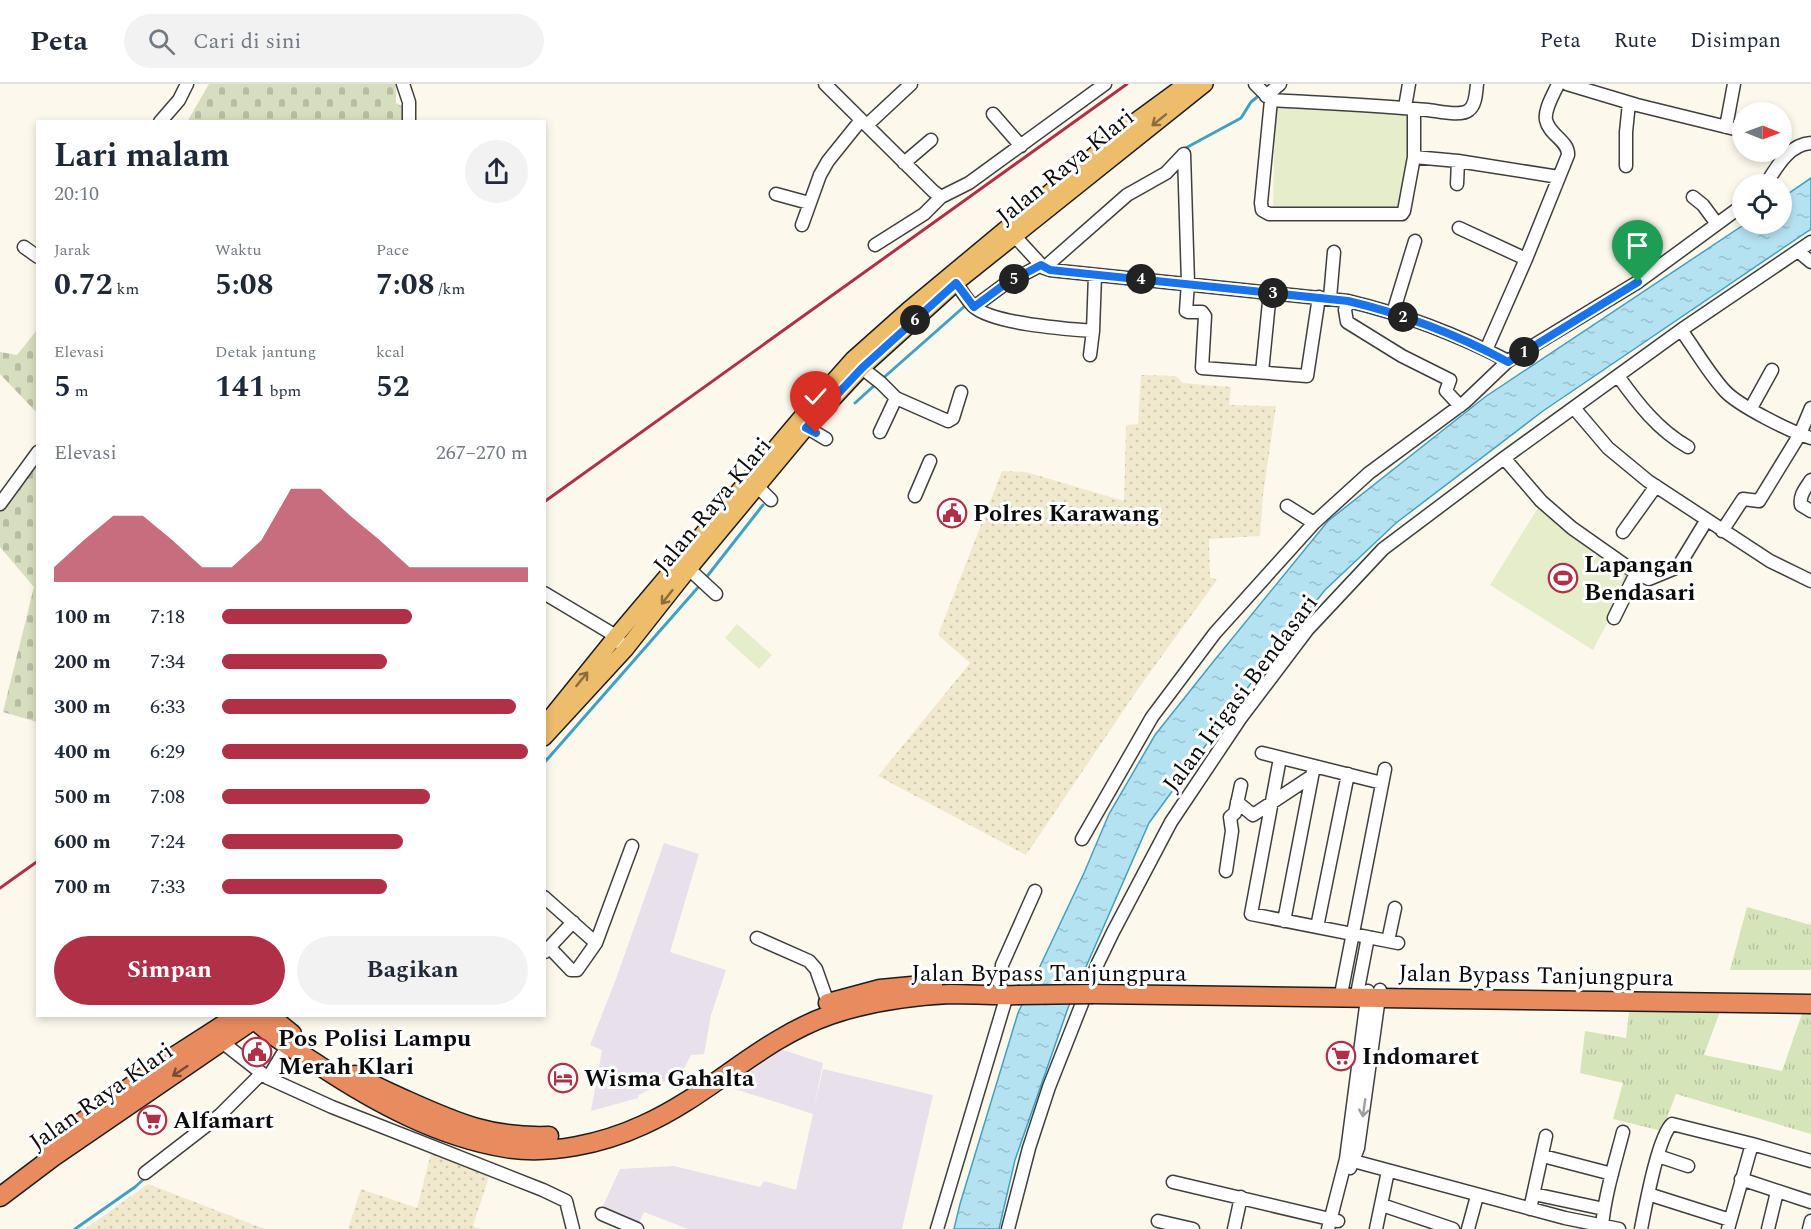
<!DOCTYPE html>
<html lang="id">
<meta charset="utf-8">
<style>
body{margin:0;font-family:Spectral,serif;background:#f2f2f3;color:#1f2937;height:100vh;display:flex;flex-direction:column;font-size:22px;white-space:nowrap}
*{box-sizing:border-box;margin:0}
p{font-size:20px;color:#747a83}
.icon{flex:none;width:33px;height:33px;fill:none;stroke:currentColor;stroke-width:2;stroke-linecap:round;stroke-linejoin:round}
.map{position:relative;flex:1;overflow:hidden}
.sheet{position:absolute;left:36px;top:36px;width:510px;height:897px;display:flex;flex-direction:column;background:#fff;border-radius:0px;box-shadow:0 3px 9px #0003}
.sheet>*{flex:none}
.needle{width:39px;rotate:91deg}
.fabs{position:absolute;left:1732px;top:18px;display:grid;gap:12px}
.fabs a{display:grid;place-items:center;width:60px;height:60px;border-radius:50%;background:#fff;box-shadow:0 3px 9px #0003;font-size:30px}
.pin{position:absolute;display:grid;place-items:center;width:51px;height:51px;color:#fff;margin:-62px -26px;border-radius:50% 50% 50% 0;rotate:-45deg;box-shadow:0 0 6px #0007}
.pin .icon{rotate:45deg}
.km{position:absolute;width:30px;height:30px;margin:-15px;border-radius:50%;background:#222;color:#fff;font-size:16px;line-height:30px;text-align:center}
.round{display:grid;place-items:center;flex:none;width:63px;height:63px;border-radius:32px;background:#f2f2f3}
.summary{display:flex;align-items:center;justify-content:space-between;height:102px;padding:0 18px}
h1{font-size:33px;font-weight:700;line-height:45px}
.metrics{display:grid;grid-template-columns:repeat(3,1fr);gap:9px;height:102px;padding:6px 18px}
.metrics div{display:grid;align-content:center}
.metrics b{font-size:30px;font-weight:700}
.metrics small{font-size:16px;font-weight:400}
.metrics p{font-size:16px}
.chart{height:168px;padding:12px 18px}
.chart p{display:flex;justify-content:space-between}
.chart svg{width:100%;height:108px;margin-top:6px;fill:#b03047;opacity:.7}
.button{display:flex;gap:12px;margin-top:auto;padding:12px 18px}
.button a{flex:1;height:69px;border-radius:36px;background:#b03047;color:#fff;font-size:24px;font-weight:700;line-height:69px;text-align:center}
.button a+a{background:#f2f2f3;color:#1f2937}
ul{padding:0 18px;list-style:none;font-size:20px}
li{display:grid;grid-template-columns:96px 72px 1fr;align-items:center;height:45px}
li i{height:15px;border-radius:8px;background:#b03047}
header{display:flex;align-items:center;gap:36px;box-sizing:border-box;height:84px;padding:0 30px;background:#fff;border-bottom:2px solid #e0e1e3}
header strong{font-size:28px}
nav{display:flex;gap:33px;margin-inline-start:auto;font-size:21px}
.search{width:420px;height:54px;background:#f2f2f3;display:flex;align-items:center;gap:15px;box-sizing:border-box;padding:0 21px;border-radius:33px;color:#747a83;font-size:22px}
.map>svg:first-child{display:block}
.industrial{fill:#e8e0ea}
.farmland{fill:url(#farmland-dots)}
.grass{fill:url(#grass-tufts)}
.cemetery{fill:url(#cemetery-stones)}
.pitch{fill:#e5edca}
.water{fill:url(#water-ripples);stroke:#42a0c1;stroke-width:1.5}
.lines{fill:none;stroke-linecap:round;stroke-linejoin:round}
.stream{stroke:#42a0c1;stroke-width:3}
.minor-casing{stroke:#3f3f3f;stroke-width:15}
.major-casing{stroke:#1d1d1d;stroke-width:18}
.highway-casing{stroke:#1d1d1d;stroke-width:21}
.minor{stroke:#fff;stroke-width:12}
.major{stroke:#edbd6c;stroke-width:15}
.highway{stroke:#e88c5f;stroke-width:18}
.rail{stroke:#b03047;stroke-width:3}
.highway-bridge-casing{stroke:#1d1d1d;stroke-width:21;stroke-linecap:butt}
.highway-bridge{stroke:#e88c5f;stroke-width:18}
.oneway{stroke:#886d41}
.oneway2{stroke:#7a4c36}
.oneway3{stroke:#9e9e9e}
.route-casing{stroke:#fff;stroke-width:12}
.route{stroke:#1a73e8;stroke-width:8}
.labels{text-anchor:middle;stroke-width:6;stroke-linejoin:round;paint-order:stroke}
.street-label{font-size:24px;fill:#0c0c0c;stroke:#fff}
.poi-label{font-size:24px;font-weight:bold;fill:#0c0c0c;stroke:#fff;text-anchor:start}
</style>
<header>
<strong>Peta</strong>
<div class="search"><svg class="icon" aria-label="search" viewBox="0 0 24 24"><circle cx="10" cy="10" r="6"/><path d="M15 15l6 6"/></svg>Cari di sini</div>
<nav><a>Peta</a><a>Rute</a><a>Disimpan</a></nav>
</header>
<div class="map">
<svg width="1811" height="1145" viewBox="0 0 1811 1145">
<defs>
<pattern id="farmland-dots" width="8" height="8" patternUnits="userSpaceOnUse" patternTransform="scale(1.5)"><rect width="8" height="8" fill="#f1e9ce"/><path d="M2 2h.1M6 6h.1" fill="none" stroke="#cdc7b0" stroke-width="1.8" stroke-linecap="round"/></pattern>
<pattern id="grass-tufts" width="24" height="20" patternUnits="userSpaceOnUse" patternTransform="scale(1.5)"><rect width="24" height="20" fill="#d5e5b9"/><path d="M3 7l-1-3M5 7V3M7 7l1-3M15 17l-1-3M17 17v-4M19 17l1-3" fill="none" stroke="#b6c39e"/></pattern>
<pattern id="cemetery-stones" width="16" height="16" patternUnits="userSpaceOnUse" patternTransform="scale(1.5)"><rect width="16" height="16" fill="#d7ddbf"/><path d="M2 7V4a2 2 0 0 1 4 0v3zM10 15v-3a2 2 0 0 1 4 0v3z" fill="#b7bca3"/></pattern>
<pattern id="water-ripples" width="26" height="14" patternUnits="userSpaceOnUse" patternTransform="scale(1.5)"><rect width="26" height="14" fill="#b5e2f1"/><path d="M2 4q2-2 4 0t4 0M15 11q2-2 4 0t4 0" fill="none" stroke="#9ac1cd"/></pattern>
</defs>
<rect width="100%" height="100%" fill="#fdf8ec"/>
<path class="industrial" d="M664 759 699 770 670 868 726 886 711 931 704 970 691 971 683 987 639 1011 638 1014 591 1027 602 966 590 961 616 895Z
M777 964 823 979 814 1024 823 985 933 1011 902 1145H688L644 1128 638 1141 602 1124 620 1085 674 1082 760 1103 764 1097 796 1106 813 1030 726 1002Z"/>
<path class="farmland" d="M1141 291 1176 292 1183 299 1231 303 1229 321 1276 322 1263 411 1260 452 1209 455 1210 493 1217 496 1138 605 1026 771 878 692 970 579 938 551 1002 387 1026 388 1124 417 1126 341 1138 340Z
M431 1069 490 1090 473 1142 480 1145H348L361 1105 417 1124Z
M148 1100 265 1145H85Z"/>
<path class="grass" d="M1747 823 1811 841V886H1730Z
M1630 921 1722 922 1704 971 1782 987 1804 924 1811 925V1050L1676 1010 1662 1047 1613 1035 1623 999 1580 989 1585 947 1626 954Z"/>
<path class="cemetery" d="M209 0H396V19L414 29V38H187Z
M37 246V329L0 290V268L17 271Z
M37 361V638L3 628 34 503 0 463V414Z"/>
<path class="pitch" d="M1275 20 1414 25 1404 127 1273 125Z
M1541 419 1634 488 1593 566 1490 501Z
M737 540 772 571 759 585 725 554Z"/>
<path class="water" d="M1811 94V145L1543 327 1396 439 1325 506 1254 595 1149 739 1068 924 1015 1076 999 1145H954L960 1120 1018 929 1084 789 1109 730 1155 651 1213 578 1328 437 1485 313 1745 140H1782V114Z"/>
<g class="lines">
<path class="stream" d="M1182 66 1241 34 1251 18 1261 10
M881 296 966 221
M855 319 876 300
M705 495 763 421
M544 679 701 500
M75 1145 135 1103 145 1094"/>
<g class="minor-casing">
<path id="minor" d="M403 0 409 18V38
M825 0 933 107 941 113 969 99 1105 0
M1255 0 1271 16C1323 19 1376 21 1428 26 1438 27 1461 33 1469 26 1476 21 1476 8 1477 0
M1567 0 1637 21 1743 47
M1266 12 1280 0
M1271 16 1261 119 1262 126 1269 130H1402L1404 127 1414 73V25
M1405 23 1409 0
M993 30 1021 62
M160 38 179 16 187 0
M867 41 911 0
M1726 43 1734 0
M1414 73 1458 77 1559 93
M904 79 931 56
M1626 82V48L1629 19
M1457 100 1458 77
M1766 100C1776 84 1789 60 1811 59
M776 110 809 119
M1693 113 1703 121 1717 140
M802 141 820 91 828 77 861 36
M1459 144 1526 175
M1009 146 1044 184 1050 186 1348 217C1403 230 1458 251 1508 277
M875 161 924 130 941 113
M24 163 38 173
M1799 168 1811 178
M1044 184 1127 111 1166 89 1184 70 1188 199 1186 227 1188 228H1202L1205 232 1202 284 1307 292 1319 213
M956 199C962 207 967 216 973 222 992 240 1066 245 1093 247
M1330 214 1334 168
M1348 217 1345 226 1347 238 1402 272 1450 296 1446 307 1460 322
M974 223 1005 200 1041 181
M1393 229 1415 157
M1681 246C1695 265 1709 290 1725 307 1739 322 1791 348 1811 354
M1486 266 1526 175 1568 71C1569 57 1549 51 1546 36 1544 25 1554 10 1558 0
M1090 271 1093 247 1095 191
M862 284 881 299 896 314 948 337 953 334 961 308
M1262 288 1270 208
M1618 292C1638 320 1658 346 1688 363
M1574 324 1608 364 1648 397 1770 477 1811 497
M1751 324 1772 286
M801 340 826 355
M880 348 896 314
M1504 374 1541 417 1572 444 1636 489 1614 534
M751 396 771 416
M1811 396C1806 404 1799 411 1801 421L1811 427
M915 412 930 377
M0 420 38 368
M1287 422 1314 439
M1722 447 1743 415 1759 417 1800 350 1811 324
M1623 448 1656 402
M689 485 716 510
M1636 489 1649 495 1678 483 1706 437
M544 509 616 552 625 566
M1262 669 1382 699
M1280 674 1251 830 1398 859
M1237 718 1253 731 1312 692
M1082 755 1152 633 1215 549 1314 439 1369 389 1465 318 1508 277 1638 198 1743 121
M1226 787 1232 747 1230 733 1235 729 1241 701
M544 813 596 859
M1284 837 1314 682
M1317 843 1348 690
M757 854 809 877 816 885 828 919
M1388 857 1395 824
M550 864 571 886H577L596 859 632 762
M545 868 573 838
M1000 900 1002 881 1035 807
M1342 905 1385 685
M1358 905 1368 853
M222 958 268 994 332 1023 543 1106 566 1117 573 1145
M268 994 288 961
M1543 1072 1612 1090
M1658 1072 1688 1082
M1346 1075 1368 907
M1350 1084 1358 1064 1380 906
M145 1089 220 1031 261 990
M1741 1095 1811 1118
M1173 1098 1338 1137
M1534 1110 1604 1125
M1648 1110 1730 1136
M1382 1121 1453 1145
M1530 1125 1546 1052
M602 1130 637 1145
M1158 1137 1193 1145
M1602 1142C1605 1110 1615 1079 1623 1048
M937 1145 1007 911
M1008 1145 1029 1064 1049 1003 1098 879 1113 848 1171 738 1240 635 1308 545 1383 465 1504 374 1681 246 1811 158
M1234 1145 1241 1113
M1328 1145 1346 1075 1565 1134 1619 1145
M1376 1145 1388 1087
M1468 1145 1477 1112
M1641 1145C1645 1125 1658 1052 1672 1040L1752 1060 1811 1077
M1728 1145 1752 1060
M1768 1145 1777 1108
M1809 1145 1811 1137"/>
</g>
<g class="major-casing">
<path id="major" d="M549 635 616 552 797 338 853 275 908 226 1134 38 1186 0
M544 654 625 566 689 485 806 344 862 284 956 199 1205 0"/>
</g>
<g class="highway-casing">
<path id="highway" d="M1093 910 1811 920
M828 919 880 905 933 900
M251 932C270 952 297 967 320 982 376 1019 439 1053 506 1064 550 1071 602 1060 643 1041 709 1012 761 955 830 931 868 918 910 912 950 910 972 910 995 912 1018 911
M270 932 292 950
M355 991C371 1001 389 1008 406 1016 457 1039 491 1054 549 1052
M49 1062 159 982 237 932
M0 1113 53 1073 259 932"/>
</g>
<use href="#minor" class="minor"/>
<use href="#major" class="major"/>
<use href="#highway" class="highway"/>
<path class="rail" d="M544 418 1127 0
M0 804 38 777"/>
<g class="highway-bridge-casing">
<path id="highway-bridge" d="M1018 911 1093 910"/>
</g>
<use href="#highway-bridge" class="highway-bridge"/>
</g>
<defs><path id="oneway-shaft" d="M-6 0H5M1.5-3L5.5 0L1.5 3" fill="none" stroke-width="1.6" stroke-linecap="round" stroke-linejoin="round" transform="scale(1.5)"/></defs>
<g class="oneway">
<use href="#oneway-shaft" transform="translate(1159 36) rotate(141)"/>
<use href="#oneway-shaft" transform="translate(667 513) rotate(128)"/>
<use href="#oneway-shaft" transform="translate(582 595) rotate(-51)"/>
</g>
<use class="oneway2" href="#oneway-shaft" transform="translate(180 987) rotate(146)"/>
<use class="oneway3" href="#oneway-shaft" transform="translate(1364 1024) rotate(98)"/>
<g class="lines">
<g class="route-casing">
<path id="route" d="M816 349 806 344 862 284 956 199 974 223 1005 200 1041 181 1050 186 1348 217C1403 230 1458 251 1508 278L1638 198"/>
</g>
<use href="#route" class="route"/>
</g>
<defs>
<g id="civic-ring" transform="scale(1.5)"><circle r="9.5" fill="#fff" stroke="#b03047" stroke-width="1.5"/><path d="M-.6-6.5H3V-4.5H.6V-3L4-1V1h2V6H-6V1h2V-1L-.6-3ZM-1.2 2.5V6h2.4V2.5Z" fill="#b03047"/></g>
<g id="stadium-ring" transform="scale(1.5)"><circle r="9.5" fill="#fff" stroke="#b03047" stroke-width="1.5"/><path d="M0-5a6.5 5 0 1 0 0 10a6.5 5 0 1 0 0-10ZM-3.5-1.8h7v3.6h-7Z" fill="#b03047"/></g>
<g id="supermarket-ring" transform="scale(1.5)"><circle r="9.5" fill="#fff" stroke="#b03047" stroke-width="1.5"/><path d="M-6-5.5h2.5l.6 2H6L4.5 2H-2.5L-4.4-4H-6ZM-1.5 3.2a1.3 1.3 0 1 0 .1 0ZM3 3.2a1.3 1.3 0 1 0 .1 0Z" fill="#b03047"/></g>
<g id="hotel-ring" transform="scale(1.5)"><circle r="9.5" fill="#fff" stroke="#b03047" stroke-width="1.5"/><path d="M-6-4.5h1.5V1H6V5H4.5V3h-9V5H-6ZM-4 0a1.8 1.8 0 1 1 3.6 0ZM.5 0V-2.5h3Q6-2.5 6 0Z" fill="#b03047"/></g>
</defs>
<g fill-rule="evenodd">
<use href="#civic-ring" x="952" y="429"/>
<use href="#stadium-ring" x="1563" y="494"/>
<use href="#civic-ring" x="257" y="968"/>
<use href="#supermarket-ring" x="1341" y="972"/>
<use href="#hotel-ring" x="563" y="994"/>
<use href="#supermarket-ring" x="152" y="1036"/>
</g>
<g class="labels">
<g class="street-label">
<text transform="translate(1065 82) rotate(-39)" y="8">Jalan Raya Klari</text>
<text transform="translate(712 421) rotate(-50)" y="8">Jalan Raya Klari</text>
<text transform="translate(1240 609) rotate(-53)" y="8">Jalan Irigasi Bendasari</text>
<text x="1049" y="897">Jalan Bypass Tanjungpura</text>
<text transform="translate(1536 891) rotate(1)" y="8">Jalan Bypass Tanjungpura</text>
<text transform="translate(101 1012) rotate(-35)" y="8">Jalan Raya Klari</text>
</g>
<g class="poi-label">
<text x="973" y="437">Polres Karawang</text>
<text x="1584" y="488">Lapangan<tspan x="1584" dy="28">Bendasari</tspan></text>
<text x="278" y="962">Pos Polisi Lampu<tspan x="278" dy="28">Merah Klari</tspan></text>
<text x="1362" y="980">Indomaret</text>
<text x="584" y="1002">Wisma Gahalta</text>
<text x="173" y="1044">Alfamart</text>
</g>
</g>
</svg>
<div class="fabs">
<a><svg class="needle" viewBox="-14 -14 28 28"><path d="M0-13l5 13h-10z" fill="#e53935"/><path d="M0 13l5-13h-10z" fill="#747a83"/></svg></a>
<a><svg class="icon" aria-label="locate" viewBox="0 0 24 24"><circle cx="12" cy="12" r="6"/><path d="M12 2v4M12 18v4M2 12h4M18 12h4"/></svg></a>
</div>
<div class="pin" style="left:1638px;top:198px;background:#1e9e55"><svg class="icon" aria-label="arrive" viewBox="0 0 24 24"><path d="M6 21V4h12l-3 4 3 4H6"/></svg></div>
<div class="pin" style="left:816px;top:349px;background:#d93025"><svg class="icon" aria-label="check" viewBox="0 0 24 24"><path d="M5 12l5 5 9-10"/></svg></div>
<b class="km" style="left:1524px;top:268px">1</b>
<b class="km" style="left:1403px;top:233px">2</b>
<b class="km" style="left:1273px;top:209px">3</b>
<b class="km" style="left:1141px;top:195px">4</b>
<b class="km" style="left:1014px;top:195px">5</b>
<b class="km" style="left:915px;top:236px">6</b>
<section class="sheet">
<div class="summary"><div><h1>Lari malam</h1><p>20:10</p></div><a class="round"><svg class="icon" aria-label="share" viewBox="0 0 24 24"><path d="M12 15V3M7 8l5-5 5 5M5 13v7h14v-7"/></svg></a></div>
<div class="metrics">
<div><p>Jarak</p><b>0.72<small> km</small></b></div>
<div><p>Waktu</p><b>5:08</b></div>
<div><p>Pace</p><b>7:08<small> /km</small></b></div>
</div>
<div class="metrics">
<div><p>Elevasi</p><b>5<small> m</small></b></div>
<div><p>Detak jantung</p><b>141<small> bpm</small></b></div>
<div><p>kcal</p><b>52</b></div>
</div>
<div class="chart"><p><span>Elevasi</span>267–270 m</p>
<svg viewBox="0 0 160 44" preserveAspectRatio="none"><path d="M0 44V38L10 27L20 17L30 17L40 27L50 38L60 38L70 27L80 6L90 6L100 17L110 27L120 38L130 38L140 38L150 38L160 38V44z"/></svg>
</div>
<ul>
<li><b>100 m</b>7:18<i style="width:62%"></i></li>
<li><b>200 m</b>7:34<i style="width:54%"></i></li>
<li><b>300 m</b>6:33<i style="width:96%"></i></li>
<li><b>400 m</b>6:29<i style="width:100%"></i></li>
<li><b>500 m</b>7:08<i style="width:68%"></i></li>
<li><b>600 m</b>7:24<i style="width:59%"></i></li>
<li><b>700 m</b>7:33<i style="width:54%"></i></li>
</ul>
<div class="button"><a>Simpan</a><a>Bagikan</a></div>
</section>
</div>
